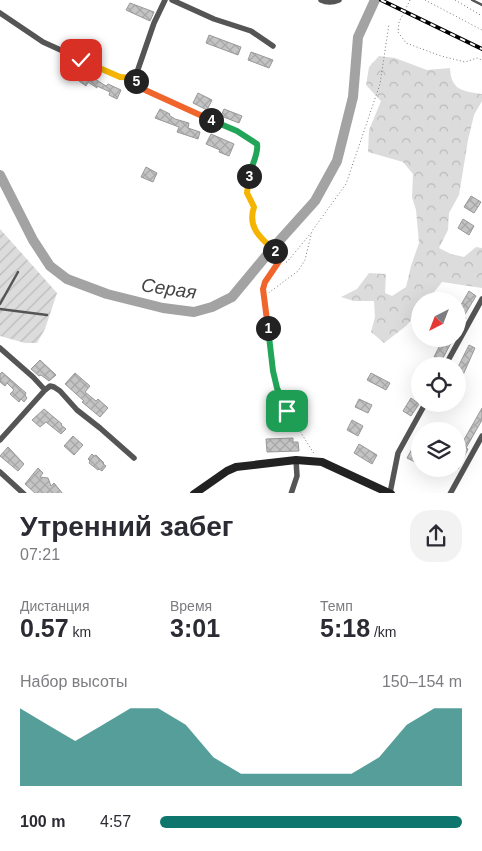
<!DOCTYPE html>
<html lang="ru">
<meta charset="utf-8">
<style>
body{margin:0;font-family:Arial,sans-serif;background:#f2f2f3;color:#2b2b33;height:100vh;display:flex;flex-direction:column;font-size:19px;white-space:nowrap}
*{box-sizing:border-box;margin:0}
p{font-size:16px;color:#7c7c81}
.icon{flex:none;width:28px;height:28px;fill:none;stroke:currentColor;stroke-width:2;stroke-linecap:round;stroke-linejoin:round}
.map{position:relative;height:493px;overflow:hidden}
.side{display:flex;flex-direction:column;background:#fff;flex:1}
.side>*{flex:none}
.needle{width:32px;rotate:222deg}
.tools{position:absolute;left:411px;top:292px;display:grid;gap:10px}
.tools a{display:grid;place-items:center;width:55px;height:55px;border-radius:50%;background:#fff;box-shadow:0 5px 20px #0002;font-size:25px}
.pin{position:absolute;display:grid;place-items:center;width:42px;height:42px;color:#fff;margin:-21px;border-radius:10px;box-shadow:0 2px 8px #0006}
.km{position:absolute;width:25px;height:25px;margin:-12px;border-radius:50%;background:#222;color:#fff;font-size:14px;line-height:25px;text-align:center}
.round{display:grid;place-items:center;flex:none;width:52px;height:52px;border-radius:20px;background:#f2f2f3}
.headline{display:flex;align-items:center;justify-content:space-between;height:85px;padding:0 20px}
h1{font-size:28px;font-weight:600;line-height:38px}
.stats{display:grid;grid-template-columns:repeat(3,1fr);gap:8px;height:85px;padding:5px 20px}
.stats div{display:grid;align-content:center}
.stats b{font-size:25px;font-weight:600}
.stats small{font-size:14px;font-weight:400}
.stats p{font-size:14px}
.chart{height:140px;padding:10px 20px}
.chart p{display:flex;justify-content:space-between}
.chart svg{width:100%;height:90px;margin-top:5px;fill:#0f766e;opacity:.7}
ul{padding:0 20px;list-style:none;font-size:16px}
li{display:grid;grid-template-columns:80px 60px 1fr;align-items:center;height:38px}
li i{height:12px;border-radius:6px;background:#0f766e}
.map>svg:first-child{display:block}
.forest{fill:url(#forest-crowns)}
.garden{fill:url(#garden-furrows)}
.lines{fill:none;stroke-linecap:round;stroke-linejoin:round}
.river{stroke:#a3a3a3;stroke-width:10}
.building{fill:url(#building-cross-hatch);stroke:#999}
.path{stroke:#777;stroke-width:1;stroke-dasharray:1 2.5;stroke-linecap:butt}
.lane{stroke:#555;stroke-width:2.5}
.street{stroke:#555;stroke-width:5.5}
.secondary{stroke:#222;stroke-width:8}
.rail-casing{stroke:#000;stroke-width:4}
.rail{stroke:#fff;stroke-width:2;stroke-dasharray:5.5;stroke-linecap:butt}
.split-1-casing{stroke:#fff;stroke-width:10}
.split-2-casing{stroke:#fff;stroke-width:10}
.split-3-casing{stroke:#fff;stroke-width:10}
.split-4-casing{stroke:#fff;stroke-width:10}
.split-5-casing{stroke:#fff;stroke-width:10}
.split-6-casing{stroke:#fff;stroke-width:10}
.split-1{stroke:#22a559;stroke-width:6}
.split-2{stroke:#f0652b;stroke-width:6}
.split-3{stroke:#f5b400;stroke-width:6}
.split-4{stroke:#22a559;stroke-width:6}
.split-5{stroke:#f0652b;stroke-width:6}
.split-6{stroke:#f5b400;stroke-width:6}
.labels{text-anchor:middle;stroke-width:4.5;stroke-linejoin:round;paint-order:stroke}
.water-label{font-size:19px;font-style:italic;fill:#444;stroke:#fff}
</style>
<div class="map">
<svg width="482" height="494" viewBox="0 0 482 494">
<defs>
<pattern id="forest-crowns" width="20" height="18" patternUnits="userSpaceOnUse" patternTransform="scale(1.25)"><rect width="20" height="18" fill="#dcdcdc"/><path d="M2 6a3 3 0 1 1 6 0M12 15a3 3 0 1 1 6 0" fill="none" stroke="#bbb"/></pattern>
<pattern id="garden-furrows" width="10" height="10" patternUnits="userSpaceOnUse" patternTransform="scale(1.25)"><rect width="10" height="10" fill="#dcdcdc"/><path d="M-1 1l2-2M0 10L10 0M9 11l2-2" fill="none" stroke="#bbb"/></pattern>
<pattern id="building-cross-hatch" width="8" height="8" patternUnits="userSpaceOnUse" patternTransform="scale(1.25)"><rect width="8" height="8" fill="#c4c4c4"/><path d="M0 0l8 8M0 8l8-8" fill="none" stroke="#a7a7a7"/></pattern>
</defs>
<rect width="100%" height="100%" fill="#fff"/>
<path class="forest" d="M379 56 395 58 427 70 450 68C451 91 463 91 482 94V101L474 115 468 140 459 195 449 213 448 230 439 248 451 254 464 257 476 247 482 248V288L442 282 427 301H420V310L406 326 384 343 371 332 375 317 374 301H354L341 297 357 289 369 273 386 274 385 293 392 296 406 287 411 266 419 243 416 210 412 197 413 174 403 162 368 152 369 130 381 101 366 85 369 67Z"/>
<path class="garden" d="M0 229 57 293 45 329 37 343H25L0 336Z"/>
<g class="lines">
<path class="river" d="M0 175 33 240 50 266 67 279 107 294 163 308 194 312 212 307 232 297 271 250 315 201 337 161 353 97 358 37 375 0"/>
</g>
<path class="building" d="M130 3 154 12 150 21 126 10Z
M209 35 241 47 238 55 206 43Z
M251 52 273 60 269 68 248 60Z
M84 72 106 86 108 84 121 90 117 99 109 95 110 92 97 86V88L88 82 86 86 79 81Z
M198 93 212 100 207 110 193 103Z
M160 109 170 114 169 115 175 119 189 123 188 128 200 132 198 139 177 132 179 127 155 118Z
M224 109 242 116 239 123 221 116Z
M211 134 234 144 229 156 219 152 220 150 206 144Z
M146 167 157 173 153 182 141 177Z
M471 196 481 202 474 213 464 207Z
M463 219 474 226 469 235 458 228Z
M469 291 476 296 464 316 466 318 458 331V310Z
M443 339H453L442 360 434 357Z
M469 345 475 348 463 375 458 372V367Z
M40 360 56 375 49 381 41 375 39 376 31 369Z
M2 372 26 393 25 395 27 398 24 402 21 399 19 402 10 394 14 390 7 383 5 386 0 382V374Z
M75 373 90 386 85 392 96 401 98 399 108 408 100 417 82 402 84 401 65 384Z
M371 373 390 383 386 390 367 380Z
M411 398 419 404 411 416 403 411Z
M359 399 372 405 368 413 355 407Z
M482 408V420L466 448 468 449 458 469V443L461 445Z
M44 409 62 424 61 425 66 429 61 434 46 422 40 427 32 420Z
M352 420 363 426 358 436 347 430Z
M73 436 83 445 74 455 64 446Z
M293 438V442H298L299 451 267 452 266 439Z
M420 438V457L417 463 407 458 413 447 414 448Z
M359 444 377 455 372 464 354 453Z
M8 447 24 464 18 471 0 456Z
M92 454 94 456 96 455 104 463 103 464 106 466 102 471 99 469 98 470 89 463 90 461 88 459Z
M38 468 43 473 40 477 48 478 51 486 54 483 63 494H36L25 484Z"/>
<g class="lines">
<path class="path" d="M410 0 399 22 398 32 406 43 441 56 465 62 477 58 482 60
M425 0 482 30
M455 0 482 16
M253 212 251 217 257 232
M279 261 265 282 263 289 273 371 277 388 287 411 315 455
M279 263 287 262 311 233
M263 297 298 271 305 260 312 231 346 184 380 84 389 24"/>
<path class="lane" d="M472 0 482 5
M0 304 18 272
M0 309 47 315"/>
<path class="street" d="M172 0 214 19 251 31 273 46
M321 0C327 3 332 3 339 0
M0 13 43 42 120 77 135 78 137 84 145 90 237 131 257 143C260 157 245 176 247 192 247 197 252 203 254 207
M135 78 154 23 165 0
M261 237 281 256
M0 348 33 377 45 390 50 386 54 387 60 391 77 410 100 428 134 458
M445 366 482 299
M0 440 45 390
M0 472 24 494
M390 493 398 453 425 404
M291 494 297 476 296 460
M450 494 482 436"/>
<path class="secondary" d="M194 494 227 471 236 467 296 460 322 462 391 494"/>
<g class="rail-casing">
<path id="rail" d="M381 0 482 49"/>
</g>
<use href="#rail" class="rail"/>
</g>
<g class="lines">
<g class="split-1-casing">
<path id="split-1" d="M268 328 273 371 277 388 287 411"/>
</g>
<g class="split-2-casing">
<path id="split-2" d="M268 328 263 289 265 282 282 257 275 251"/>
</g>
<g class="split-3-casing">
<path id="split-3" d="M249 176 247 193 254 207C247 228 261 238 275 251"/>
</g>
<g class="split-4-casing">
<path id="split-4" d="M211 120 237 131 257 144C259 154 251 166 249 176"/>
</g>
<g class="split-5-casing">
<path id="split-5" d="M136 81 137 84 145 90 211 120"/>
</g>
<g class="split-6-casing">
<path id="split-6" d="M81 60 120 77 135 78 136 81"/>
</g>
<use href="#split-1" class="split-1"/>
<use href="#split-2" class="split-2"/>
<use href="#split-3" class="split-3"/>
<use href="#split-4" class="split-4"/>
<use href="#split-5" class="split-5"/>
<use href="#split-6" class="split-6"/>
</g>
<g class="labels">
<g class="water-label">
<text transform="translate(169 288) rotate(8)" y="7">Серая</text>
</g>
</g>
</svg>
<div class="tools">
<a><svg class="needle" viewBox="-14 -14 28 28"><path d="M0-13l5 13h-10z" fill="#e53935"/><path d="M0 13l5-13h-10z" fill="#7c7c81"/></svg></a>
<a><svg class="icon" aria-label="locate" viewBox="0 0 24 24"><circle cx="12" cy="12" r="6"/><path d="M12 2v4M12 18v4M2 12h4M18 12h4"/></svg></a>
<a><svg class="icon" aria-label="layers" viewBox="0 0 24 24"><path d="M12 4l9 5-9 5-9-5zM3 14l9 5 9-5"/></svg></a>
</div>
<div class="pin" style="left:287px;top:411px;background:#1e9e55"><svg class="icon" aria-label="arrive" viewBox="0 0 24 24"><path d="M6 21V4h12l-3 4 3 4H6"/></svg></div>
<div class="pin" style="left:81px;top:60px;background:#d93025"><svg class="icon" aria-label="check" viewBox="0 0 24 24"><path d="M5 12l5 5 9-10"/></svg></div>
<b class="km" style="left:268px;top:328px">1</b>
<b class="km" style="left:275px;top:251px">2</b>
<b class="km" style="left:249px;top:176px">3</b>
<b class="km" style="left:211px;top:120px">4</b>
<b class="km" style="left:136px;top:81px">5</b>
</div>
<section class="side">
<div class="headline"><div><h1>Утренний забег</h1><p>07:21</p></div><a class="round"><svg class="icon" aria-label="share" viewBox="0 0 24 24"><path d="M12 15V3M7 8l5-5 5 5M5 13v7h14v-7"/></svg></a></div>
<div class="stats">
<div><p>Дистанция</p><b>0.57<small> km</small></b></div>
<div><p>Время</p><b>3:01</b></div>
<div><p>Темп</p><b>5:18<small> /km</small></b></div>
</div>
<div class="chart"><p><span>Набор высоты</span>150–154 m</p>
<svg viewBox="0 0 160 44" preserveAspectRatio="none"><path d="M0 44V6L10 14L20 22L30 14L40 6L50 6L60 14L70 30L80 38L90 38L100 38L110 38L120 38L130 30L140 14L150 6L160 6V44z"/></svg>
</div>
<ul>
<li><b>100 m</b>4:57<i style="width:100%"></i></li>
</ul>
</section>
